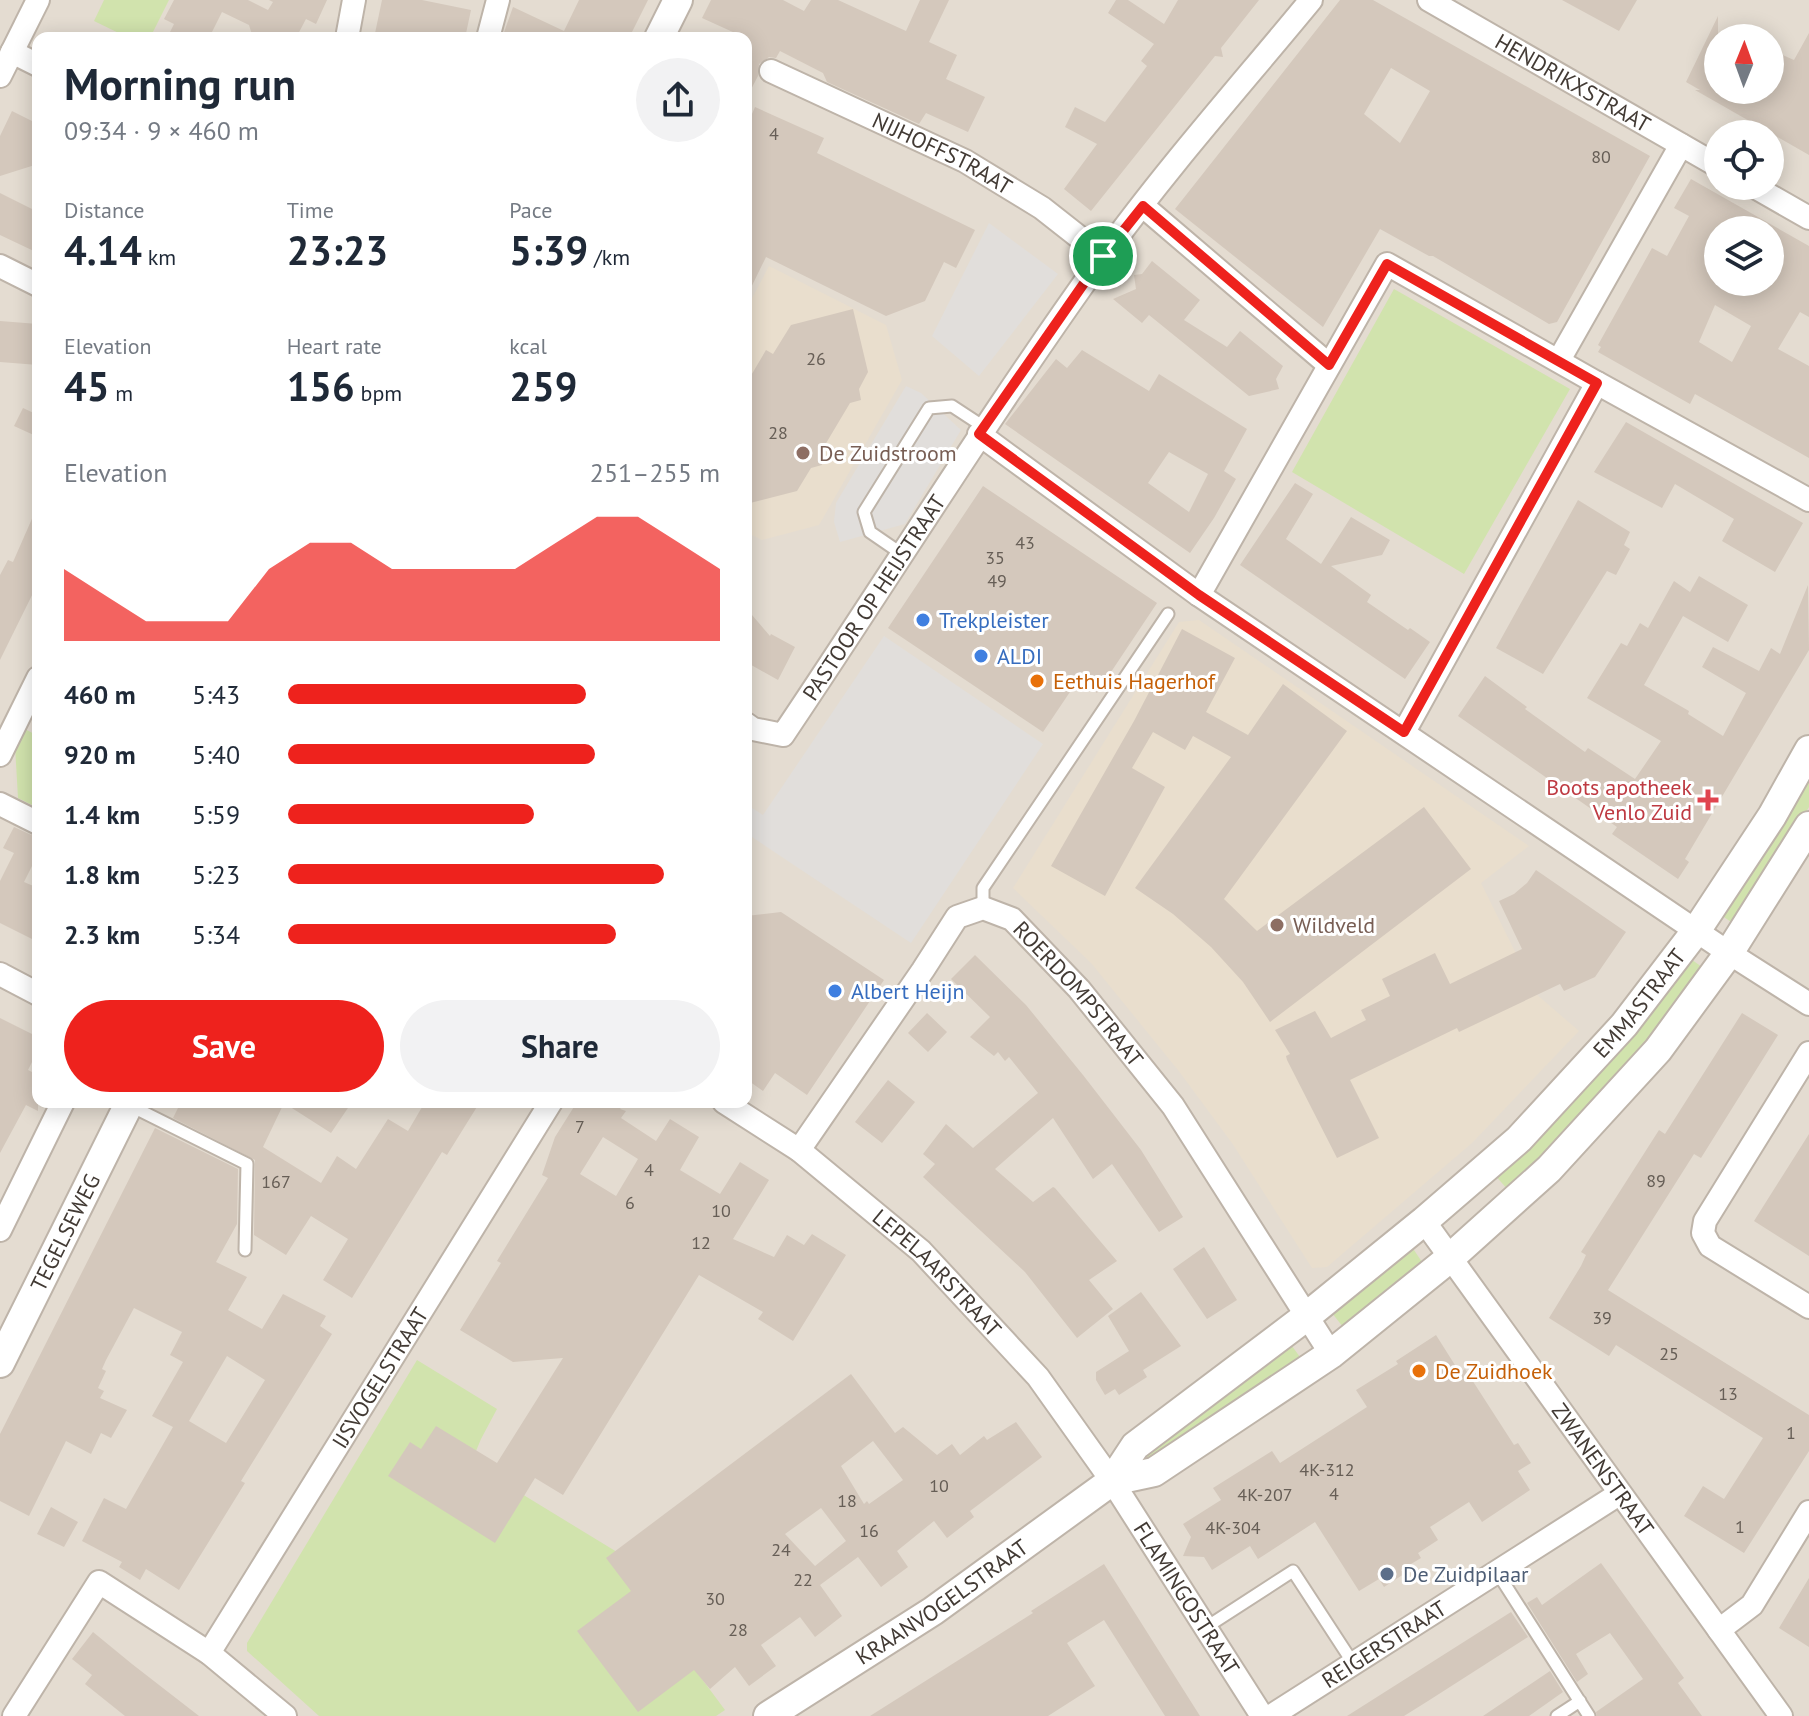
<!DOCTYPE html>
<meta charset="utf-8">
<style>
body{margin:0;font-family:"PT Sans",sans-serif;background:#f2f2f3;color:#1f2937;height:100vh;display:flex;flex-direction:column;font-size:30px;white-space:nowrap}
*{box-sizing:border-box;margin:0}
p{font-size:26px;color:#747a83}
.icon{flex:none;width:44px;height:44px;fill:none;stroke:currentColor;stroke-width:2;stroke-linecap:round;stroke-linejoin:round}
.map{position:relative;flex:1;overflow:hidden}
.side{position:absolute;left:32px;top:32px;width:720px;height:1076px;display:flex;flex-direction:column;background:#fff;border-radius:16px;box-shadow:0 4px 20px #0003}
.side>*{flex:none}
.needle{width:52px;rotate:1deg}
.buttons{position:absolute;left:1704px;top:24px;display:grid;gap:16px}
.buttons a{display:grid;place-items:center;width:80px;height:80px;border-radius:50%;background:#fff;box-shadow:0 4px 20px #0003;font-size:40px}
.pin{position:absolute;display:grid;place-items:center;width:68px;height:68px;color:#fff;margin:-34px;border:4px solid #fff;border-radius:50%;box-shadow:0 2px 8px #0007}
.round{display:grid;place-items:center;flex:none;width:84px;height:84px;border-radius:42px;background:#f2f2f3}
.head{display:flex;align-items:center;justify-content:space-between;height:136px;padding:0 32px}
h1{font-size:44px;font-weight:700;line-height:60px}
.figures{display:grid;grid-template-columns:repeat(3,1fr);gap:12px;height:136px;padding:8px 32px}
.figures div{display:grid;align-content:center}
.figures b{font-size:40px;font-weight:700}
.figures small{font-size:22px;font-weight:400}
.figures p{font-size:22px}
.chart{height:224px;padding:16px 32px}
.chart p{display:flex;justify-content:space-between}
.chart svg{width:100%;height:144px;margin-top:8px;fill:#ee221d;opacity:.7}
.primary-button{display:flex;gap:16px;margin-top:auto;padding:16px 32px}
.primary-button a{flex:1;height:92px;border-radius:48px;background:#ee221d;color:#fff;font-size:32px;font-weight:700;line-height:92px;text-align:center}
.primary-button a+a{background:#f2f2f3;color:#1f2937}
ul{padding:0 32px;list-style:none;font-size:26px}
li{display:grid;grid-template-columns:128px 96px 1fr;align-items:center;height:60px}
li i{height:20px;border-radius:10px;background:#ee221d}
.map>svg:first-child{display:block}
.residential{fill:#e4dcd1;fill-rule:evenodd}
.education{fill:#e9decd}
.green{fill:#d1e3ad}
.parking{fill:#e1dedb}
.building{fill:#d4c8bc;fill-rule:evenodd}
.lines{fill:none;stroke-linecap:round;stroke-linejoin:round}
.service-casing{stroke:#beb4a9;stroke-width:15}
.minor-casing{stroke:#beb4a9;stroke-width:26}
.tertiary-casing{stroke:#beb4a9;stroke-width:32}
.service{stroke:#fff;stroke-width:11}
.minor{stroke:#fff;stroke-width:22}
.tertiary{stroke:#fff;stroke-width:28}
.route-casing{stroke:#fff;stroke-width:16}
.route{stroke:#ee221d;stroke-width:10}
.education-dot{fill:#8d6e63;stroke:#fff;stroke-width:3}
.shop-dot{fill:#3f7fe0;stroke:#fff;stroke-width:3}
.food-dot{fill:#e8710a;stroke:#fff;stroke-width:3}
.health-dot{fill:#e0444e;stroke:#fff;stroke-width:3}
.service-dot{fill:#5c6f8a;stroke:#fff;stroke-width:3}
.labels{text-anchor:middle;stroke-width:6;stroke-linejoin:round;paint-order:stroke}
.number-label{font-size:18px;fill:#665e56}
.street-label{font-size:22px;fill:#423a34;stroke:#fff}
.education-label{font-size:22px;fill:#785e54;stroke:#fff;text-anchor:start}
.shop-label{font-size:22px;fill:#366cbe;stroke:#fff;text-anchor:start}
.food-label{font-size:22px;fill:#c56008;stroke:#fff;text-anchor:start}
.health-label{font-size:22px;fill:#be3a42;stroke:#fff;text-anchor:end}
.service-label{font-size:22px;fill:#4e5e75;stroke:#fff;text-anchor:start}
</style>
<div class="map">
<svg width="1809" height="1716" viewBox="0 0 1809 1716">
<rect width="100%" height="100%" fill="#f0ebe3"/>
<path class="residential" d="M0 0H1809V1716H0ZM38 38H746V1102H38ZM1718 38H1770V90H1718ZM1718 134H1770V186H1718ZM1718 230H1770V282H1718Z"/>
<path class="education" d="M769 266 886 325 902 380 819 525 762 540 746 532V310Z
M1199 620 1529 846 1481 883 1536 994 1579 1031 1472 1143 1327 1267 1312 1268 1232 1143 1178 1070 1091 963 1013 888 1179 622Z"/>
<path class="green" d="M104 0H169L150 38H129L94 21Z
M1394 289 1570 389 1464 574 1292 472Z
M23 728 38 736V808L18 798 15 746Z
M1809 767V807L1737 926 1718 913Z
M1688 957 1702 967 1648 1043 1540 1162 1509 1191 1493 1173Z
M1412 1247 1422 1262 1343 1327 1332 1313Z
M1289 1342 1300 1357 1148 1464 1141 1453Z
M417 1360 497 1409 481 1439 471 1463 676 1588 647 1605 725 1710 716 1716H319L247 1651V1643Z"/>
<path class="parking" d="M989 223 1058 274 979 376 932 336Z
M906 386 921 393 961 430 905 524 840 542 834 522 836 503Z
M884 636 1043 744 911 943 746 833V804L763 815Z"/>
<path class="building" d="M174 0H248L268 10 273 2 269 0H327L316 24 306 19 296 38H253L249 25 222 12 209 38H167L174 24 164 19Z
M382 0H422L471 10 465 38H374Z
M579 0H648L629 38H502L513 7 564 31Z
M711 0H783L804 11 811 0H838L906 31 920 0H949L929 42 957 55 946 79 985 97 968 132 926 113 919 124 827 82 823 73 780 51 776 58 769 57 759 64 758 76 746 99V38L702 18Z
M1116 0H1128L1164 24 1178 0H1259L1221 48 1223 57 1215 56 1091 211 1064 189 1097 144 1065 127 1075 107 1105 122 1147 66 1141 61 1154 44 1108 13Z
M1340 0H1373L1650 156 1557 322 1549 324 1433 256H1429L1380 229 1323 327 1175 209ZM1391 68 1430 91 1400 143 1364 114Z
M1562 0H1637L1619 31Z
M1718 16V90H1770V64L1776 52 1794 60 1809 33V155L1695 90H1700L1686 82Z
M755 107 824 138 817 153 975 230 956 268 944 262 925 301 886 316 766 257 746 298V128Z
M12 111 38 124V164L0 176V136Z
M1691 179 1809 246V317L1800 312 1778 349 1809 366V458L1695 394 1690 404 1598 352 1601 347 1598 345 1652 248 1667 256 1689 216 1674 208ZM1718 230H1770V282H1718ZM1715 305 1751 326 1732 362 1699 342Z
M0 193 38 212V253L0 235Z
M1152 261 1200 300 1184 320 1227 347 1240 331 1283 366 1276 379 1279 389 1249 396 1149 315 1142 323 1113 299 1136 289 1134 275 1142 274Z
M853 309 868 372 859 389 861 400 850 403 819 455 822 465 811 468 797 491 746 504V384L766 350 773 354 791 325Z
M0 321 38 324V365L0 362Z
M1082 350 1149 391 1159 374 1247 429 1224 471 1236 479 1214 518 1190 553 1005 424 1056 359 1067 368ZM1169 452 1208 474 1189 512 1148 483Z
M23 408 38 415V437L14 426Z
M1626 422 1803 523 1775 572 1722 541 1734 519 1675 484 1662 508 1594 472Z
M1295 483 1313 494 1286 539 1321 564 1351 517 1390 540 1382 555 1331 566 1371 595 1367 602 1408 630 1410 628 1430 642 1405 679 1240 565Z
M983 486 1157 603 1097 693 1078 680 1043 732 888 628Z
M1578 500 1630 532 1624 545 1630 549 1616 575 1607 571 1543 674 1496 648Z
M38 505V583L0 660V575L8 560 13 562Z
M1699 576 1748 605 1728 642 1683 616 1644 685 1689 711 1688 714 1723 736 1746 693 1702 667 1713 647 1759 671 1771 648 1780 654 1808 585 1809 650 1685 859 1689 862 1678 879 1612 834 1617 827 1458 716 1485 676 1527 707 1525 709 1585 752 1588 748 1635 779 1661 741 1587 698 1621 643 1627 646 1640 623 1648 628 1674 581 1690 592Z
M746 608 770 636 771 634 795 647 778 680 746 662Z
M1182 629 1235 658 1206 712 1248 735 1283 684 1347 731 1224 899 1257 931 1424 807 1471 869 1270 1022 1243 982 1211 947 1173 914 1135 888 1231 757 1193 736 1185 750 1153 732 1132 768 1165 787 1105 896 1051 866 1134 721Z
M14 827 38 838V854L24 882 38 888V942L0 923V881L14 853 3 848Z
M1536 870 1626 932 1595 977 1564 991 1560 984 1459 1032 1457 1028 1350 1080 1379 1138 1337 1158 1287 1060 1286 1056 1290 1054 1275 1030 1315 1011 1331 1038 1366 1020 1361 1010 1390 996 1382 979 1435 953 1450 984 1522 949 1499 901 1514 894 1527 883Z
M781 912 884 980 807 1095 775 1073 763 1091 746 1079V916Z
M975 955 1026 1005 1083 1075 1141 1150 1183 1217 1159 1232 1112 1164 1093 1179 1053 1118 995 1169 1033 1202 1053 1187 1055 1188 1117 1261 1089 1280 1113 1309 1077 1338 1025 1272 923 1177 935 1164 923 1154 946 1124 973 1148 1038 1093 1009 1057 1005 1061 998 1052 994 1056 970 1037 990 1017 951 979Z
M927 1013 947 1032 928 1052 908 1033Z
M1742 1013 1778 1035 1701 1158 1694 1154 1608 1290 1809 1415V1451L1744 1553 1684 1516 1703 1486 1724 1499 1763 1438 1616 1345 1609 1356 1549 1318 1581 1266 1586 1255 1581 1252 1615 1199 1659 1130 1665 1134Z
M0 1018 38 1037V1050L28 1070 38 1075V1111L26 1105 0 1153Z
M888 1080 915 1102 882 1143 855 1122Z
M181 1102H352L331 1133 284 1103 263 1147 321 1183 337 1156 356 1169 388 1119 408 1131 425 1102H480L447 1155 442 1152 352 1298 323 1280 348 1239 311 1216 286 1255 254 1235 255 1160 173 1118Z
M577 1102H625L620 1109 626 1111 621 1118 656 1141 670 1119 699 1137 680 1170 720 1194 740 1162 769 1180 733 1239 774 1257 787 1235 804 1245 812 1234 846 1255 793 1341 758 1319 763 1312 699 1275 563 1495 535 1478 495 1543 388 1476 410 1442 421 1449 436 1426 497 1463 563 1358 513 1362 460 1330 501 1263 497 1261 548 1178 542 1175 555 1137ZM603 1137 638 1159 616 1196 580 1174Z
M155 1128 238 1169 237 1224 216 1262 247 1277 228 1310 262 1329 283 1294 326 1316 320 1326 332 1334 241 1481 245 1483 179 1590 146 1569 140 1580 119 1567 122 1562 82 1541 104 1498 126 1509 173 1427 152 1416 183 1362 170 1355 182 1332 134 1308 106 1360 102 1369 106 1371 98 1388 104 1391 100 1398 127 1410 111 1438 101 1433 91 1454 66 1441 29 1516 0 1501V1434ZM227 1356 265 1380 226 1443 189 1421Z
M1809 1134V1256L1754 1221Z
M1204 1247 1237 1300 1207 1319 1173 1269Z
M1141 1292 1181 1346 1143 1370 1147 1377 1119 1395 1115 1389 1105 1395 1096 1380V1372L1129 1351 1108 1316Z
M1436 1335 1460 1373 1465 1369 1514 1445 1518 1443 1531 1463 1518 1471 1530 1490 1482 1522 1469 1502 1430 1527 1438 1540 1418 1553 1421 1558 1401 1570 1404 1574 1384 1587 1379 1579 1359 1591 1315 1522 1258 1559 1250 1546 1212 1570 1204 1557 1183 1556 1191 1537 1183 1524 1221 1500 1213 1488 1272 1451 1280 1463 1367 1407 1356 1390 1398 1364 1396 1361Z
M851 1374 895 1433 903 1427 937 1455 952 1444 960 1455 984 1436 987 1440 1016 1422 1042 1457 970 1511 974 1517 947 1538 934 1521 897 1551 908 1567 881 1587 858 1557 820 1585 842 1616 815 1637 800 1617 761 1645 776 1666 749 1686 735 1667 710 1689 694 1670 638 1712 577 1631 631 1591 606 1558ZM873 1441 903 1480 869 1504 867 1501 864 1504 841 1466ZM821 1508 846 1541 815 1566 785 1534Z
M51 1507 78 1522 64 1547 37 1534Z
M1601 1563 1684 1678 1678 1683 1702 1716H1597L1596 1712 1643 1679 1610 1633 1576 1654 1588 1674 1577 1682 1527 1603 1537 1597 1542 1605Z
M1104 1564 1200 1716H1165L1104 1620 1067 1643 1095 1686 1048 1716H870L1033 1613 1031 1611Z
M1809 1578V1647L1779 1628Z
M1511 1612 1528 1637 1428 1701 1404 1716H1347Z
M93 1632 132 1664 199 1716H125L85 1684 92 1675 72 1659Z
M1550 1671 1563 1692 1529 1716H1483Z"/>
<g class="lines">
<g class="service-casing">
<path id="service" d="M902 554 870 532 864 512 929 408 952 406 984 427
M983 908V888L1168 614
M129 1105 247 1164 245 1250
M1497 1572 1589 1716
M1205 1628 1293 1571 1353 1663
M1557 1716 1580 1701"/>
</g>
<g class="minor-casing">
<g id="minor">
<path id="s1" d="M1429 0 1718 166"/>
<path d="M347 38 354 0"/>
<path d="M488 38 498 0"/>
<path d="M12 52 38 65"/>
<path id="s2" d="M771 71 965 161 1042 208 1103 256"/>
<path d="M0 76 38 0"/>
<path d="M1753 186 1809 218"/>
<path d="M1143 206 1329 365"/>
<path d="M0 266 38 285"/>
<path d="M1559 360 1681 145"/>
<path d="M1597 383 1809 500"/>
<path d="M979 434 1199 595 1729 953 1809 1004"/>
<path d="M1199 595 1387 264 1597 383 1404 732"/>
<path id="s3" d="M746 724 753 729 783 735C890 576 990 414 1102 258 1166 169 1241 85 1311 0"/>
<path d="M0 755 38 678"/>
<path d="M0 804 38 823"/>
<path d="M0 974 38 994"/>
<path d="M1809 1053 1705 1221 1703 1233 1710 1246 1809 1307"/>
<path id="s4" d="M724 1102 799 1150 921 1251 1038 1377 1112 1481 1262 1716"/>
<path id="s5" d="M799 1150 923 970 957 917 983 908 1012 919 1079 989 1173 1106 1331 1354"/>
<path id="s6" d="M1424 1221 1781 1716"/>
<path d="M0 1230 63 1102"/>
<path d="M1719 1630 1752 1605 1809 1512"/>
<path id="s7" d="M209 1653 551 1102"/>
<path d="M14 1716 99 1582 209 1653 285 1716"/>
<path id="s8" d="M1271 1716 1619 1494"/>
</g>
</g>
<g class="tertiary-casing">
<g id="tertiary">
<path d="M659 38 678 0"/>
<path id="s9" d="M0 1363 130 1102"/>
<path d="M1112 1481 1154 1472 1331 1354 1450 1258 1549 1169 1658 1050 1729 953 1809 826"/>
<path id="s10" d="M768 1716 933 1611 1112 1481 1135 1446 1307 1316 1424 1221 1519 1139 1624 1025 1696 931 1772 816 1809 750"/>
</g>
</g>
<use href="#service" class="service"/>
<use href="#minor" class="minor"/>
<use href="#tertiary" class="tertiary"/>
</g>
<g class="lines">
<g class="route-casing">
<path id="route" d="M1143 206 1329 365 1387 264 1597 383 1404 732 1199 595 979 434 1103 256Z"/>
</g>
<use href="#route" class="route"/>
</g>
<g class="education-dot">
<circle cx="803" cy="453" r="8"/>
<circle cx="1277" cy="925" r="8"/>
</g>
<g class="shop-dot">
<circle cx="923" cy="620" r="8"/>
<circle cx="981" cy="656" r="8"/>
<circle cx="835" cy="991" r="8"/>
</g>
<g class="food-dot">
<circle cx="1037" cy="681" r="8"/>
<circle cx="1419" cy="1371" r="8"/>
</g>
<path class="health-dot" d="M1704 788h8v8h8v8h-8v8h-8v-8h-8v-8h8z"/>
<circle class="service-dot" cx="1387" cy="1574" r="8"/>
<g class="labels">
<g class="number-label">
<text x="774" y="140">4</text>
<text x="1601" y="163">80</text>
<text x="816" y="365">26</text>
<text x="778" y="439">28</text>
<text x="1025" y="549">43</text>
<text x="995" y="564">35</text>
<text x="997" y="587">49</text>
<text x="580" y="1133">7</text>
<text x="649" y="1176">4</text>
<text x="1656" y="1187">89</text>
<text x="276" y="1188">167</text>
<text x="630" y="1209">6</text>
<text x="721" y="1217">10</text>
<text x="701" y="1249">12</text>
<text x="1602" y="1324">39</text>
<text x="1669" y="1360">25</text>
<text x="1728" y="1400">13</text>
<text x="1791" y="1439">1</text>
<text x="1327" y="1476">4K-312</text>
<text x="939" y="1492">10</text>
<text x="1334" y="1500">4</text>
<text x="1265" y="1501">4K-207</text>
<text x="847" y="1507">18</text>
<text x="1740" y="1533">1</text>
<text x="1233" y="1534">4K-304</text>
<text x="869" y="1537">16</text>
<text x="781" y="1556">24</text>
<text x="803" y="1586">22</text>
<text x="715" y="1605">30</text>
<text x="738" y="1636">28</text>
</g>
<g class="street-label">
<text dy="8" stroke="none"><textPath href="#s1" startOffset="166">HENDRIKXSTRAAT</textPath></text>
<text dy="8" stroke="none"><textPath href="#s2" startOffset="190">NIJHOFFSTRAAT</textPath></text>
<text dy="8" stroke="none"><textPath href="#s3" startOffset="204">PASTOOR OP HEIJSTRAAT</textPath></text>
<text dy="8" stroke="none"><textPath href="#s5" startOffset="440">ROERDOMPSTRAAT</textPath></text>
<text dy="8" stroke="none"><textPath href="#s10" startOffset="1132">EMMASTRAAT</textPath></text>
<text dy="8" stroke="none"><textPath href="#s9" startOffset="146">TEGELSEWEG</textPath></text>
<text dy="8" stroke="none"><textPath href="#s4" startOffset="274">LEPELAARSTRAAT</textPath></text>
<text dy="8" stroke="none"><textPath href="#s7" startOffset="324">IJSVOGELSTRAAT</textPath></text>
<text dy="8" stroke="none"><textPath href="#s6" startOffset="306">ZWANENSTRAAT</textPath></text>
<text dy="8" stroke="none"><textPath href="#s4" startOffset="686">FLAMINGOSTRAAT</textPath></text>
<text dy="8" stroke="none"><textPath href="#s10" startOffset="208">KRAANVOGELSTRAAT</textPath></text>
<text dy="8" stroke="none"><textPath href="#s8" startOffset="134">REIGERSTRAAT</textPath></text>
</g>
<g class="education-label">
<text x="819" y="461">De Zuidstroom</text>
<text x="1293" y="933">Wildveld</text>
</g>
<g class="shop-label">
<text x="939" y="628">Trekpleister</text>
<text x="997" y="664">ALDI</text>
<text x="851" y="999">Albert Heijn</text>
</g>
<g class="food-label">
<text x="1053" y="689">Eethuis Hagerhof</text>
<text x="1435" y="1379">De Zuidhoek</text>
</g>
<g class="health-label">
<text x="1692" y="795">Boots apotheek<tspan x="1692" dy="25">Venlo Zuid</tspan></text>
</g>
<g class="service-label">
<text x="1403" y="1582">De Zuidpilaar</text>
</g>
</g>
</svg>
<div class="buttons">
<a><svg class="needle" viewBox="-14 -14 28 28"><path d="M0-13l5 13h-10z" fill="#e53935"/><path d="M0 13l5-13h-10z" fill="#747a83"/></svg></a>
<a><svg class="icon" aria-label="locate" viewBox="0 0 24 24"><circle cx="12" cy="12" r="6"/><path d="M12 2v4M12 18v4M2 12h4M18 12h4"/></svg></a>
<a><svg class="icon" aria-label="layers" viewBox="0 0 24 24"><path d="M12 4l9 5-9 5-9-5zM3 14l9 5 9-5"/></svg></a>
</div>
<div class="pin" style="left:1103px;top:256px;background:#1e9e55"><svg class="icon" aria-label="arrive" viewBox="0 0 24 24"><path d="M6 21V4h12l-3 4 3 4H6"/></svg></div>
<section class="side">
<div class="head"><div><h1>Morning run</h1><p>09:34 · 9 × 460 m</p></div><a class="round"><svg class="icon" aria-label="share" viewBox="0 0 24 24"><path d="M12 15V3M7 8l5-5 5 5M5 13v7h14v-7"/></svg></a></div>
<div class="figures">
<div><p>Distance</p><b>4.14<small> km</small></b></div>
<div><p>Time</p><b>23:23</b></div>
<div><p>Pace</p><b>5:39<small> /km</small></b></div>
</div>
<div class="figures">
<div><p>Elevation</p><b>45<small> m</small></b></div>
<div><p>Heart rate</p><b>156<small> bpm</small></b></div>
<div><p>kcal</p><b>259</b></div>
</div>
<div class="chart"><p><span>Elevation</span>251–255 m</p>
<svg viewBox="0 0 160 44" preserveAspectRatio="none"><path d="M0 44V22L10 30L20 38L30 38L40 38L50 22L60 14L70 14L80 22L90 22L100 22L110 22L120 14L130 6L140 6L150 14L160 22V44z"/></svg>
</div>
<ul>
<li><b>460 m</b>5:43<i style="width:69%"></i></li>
<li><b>920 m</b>5:40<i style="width:71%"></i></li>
<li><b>1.4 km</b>5:59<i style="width:57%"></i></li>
<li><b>1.8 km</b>5:23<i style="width:87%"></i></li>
<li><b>2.3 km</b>5:34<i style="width:76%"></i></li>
</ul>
<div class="primary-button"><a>Save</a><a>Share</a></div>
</section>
</div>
